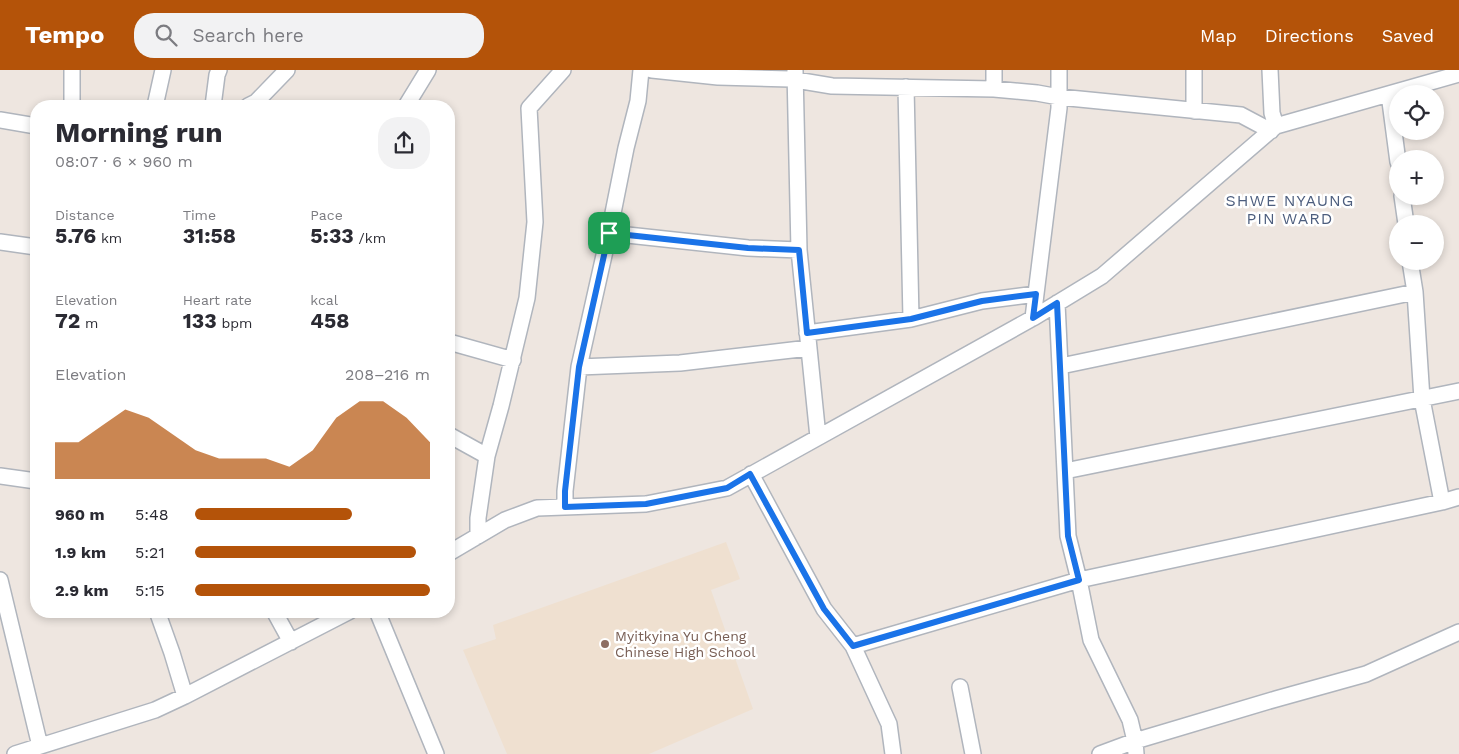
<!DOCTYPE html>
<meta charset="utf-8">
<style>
body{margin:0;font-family:"Work Sans",sans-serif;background:#f2f2f3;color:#2b2b33;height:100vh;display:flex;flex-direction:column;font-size:19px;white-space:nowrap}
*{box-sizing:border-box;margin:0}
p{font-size:16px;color:#7c7c81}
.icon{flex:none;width:28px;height:28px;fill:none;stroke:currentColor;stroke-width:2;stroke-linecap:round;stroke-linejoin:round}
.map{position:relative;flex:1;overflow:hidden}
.sheet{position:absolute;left:30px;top:30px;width:425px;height:518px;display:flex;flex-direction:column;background:#fff;border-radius:20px;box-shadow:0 2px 8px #0003}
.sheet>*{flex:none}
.fabs{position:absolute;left:1389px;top:15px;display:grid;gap:10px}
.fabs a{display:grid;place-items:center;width:55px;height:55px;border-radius:50%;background:#fff;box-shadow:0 2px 8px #0003;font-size:25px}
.pin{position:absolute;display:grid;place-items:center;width:42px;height:42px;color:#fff;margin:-21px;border-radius:10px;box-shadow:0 2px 8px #0006}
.round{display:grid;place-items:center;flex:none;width:52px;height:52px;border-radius:20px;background:#f2f2f3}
.headline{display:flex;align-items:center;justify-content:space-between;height:85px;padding:0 25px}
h1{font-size:28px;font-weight:700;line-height:38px}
.figures{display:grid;grid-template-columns:repeat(3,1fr);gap:8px;height:85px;padding:5px 25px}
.figures div{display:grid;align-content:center}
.figures b{font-size:21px;font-weight:700}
.figures small{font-size:14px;font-weight:400}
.figures p{font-size:14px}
.chart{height:140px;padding:10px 25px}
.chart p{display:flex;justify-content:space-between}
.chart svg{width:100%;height:90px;margin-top:5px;fill:#b45309;opacity:.7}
ul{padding:0 25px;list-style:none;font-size:16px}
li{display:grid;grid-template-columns:80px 60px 1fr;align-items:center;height:38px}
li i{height:12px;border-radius:6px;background:#b45309}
header{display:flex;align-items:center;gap:30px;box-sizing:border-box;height:70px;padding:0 25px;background:#b45309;color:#fff}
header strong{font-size:24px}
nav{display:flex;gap:28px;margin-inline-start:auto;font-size:18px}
.search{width:350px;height:45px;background:#f2f2f3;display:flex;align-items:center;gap:12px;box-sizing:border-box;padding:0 18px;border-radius:20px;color:#7c7c81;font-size:19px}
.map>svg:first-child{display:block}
.education{fill:#efe0d0}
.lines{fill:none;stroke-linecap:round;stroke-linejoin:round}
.minor-casing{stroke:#b0b5bd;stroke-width:18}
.minor{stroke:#fff;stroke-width:15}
.route-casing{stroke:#fff;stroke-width:10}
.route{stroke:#1a73e8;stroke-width:6}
.education-dot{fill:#8d6e63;stroke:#fff;stroke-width:2}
.labels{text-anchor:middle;stroke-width:5;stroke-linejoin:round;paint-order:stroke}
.education-label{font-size:14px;fill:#785e54;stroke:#fff;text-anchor:start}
.quarter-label{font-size:16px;letter-spacing:1px;fill:#4d5e7e;stroke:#fff}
</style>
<header>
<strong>Tempo</strong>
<div class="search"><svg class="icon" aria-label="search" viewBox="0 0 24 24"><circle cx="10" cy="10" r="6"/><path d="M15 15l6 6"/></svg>Search here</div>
<nav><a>Map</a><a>Directions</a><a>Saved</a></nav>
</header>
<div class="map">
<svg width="1459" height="684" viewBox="0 0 1459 684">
<rect width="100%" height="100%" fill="#eee6e0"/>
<path class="education" d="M726 472 740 509 711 520 753 639 649 684H507L463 580 496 569 493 555Z"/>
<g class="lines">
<g class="minor-casing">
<path id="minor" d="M652 0 718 7 790 9 832 16 994 19 1037 23 1059 27 1241 45 1271 61
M1194 0V41
M1270 0 1272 43 1276 56
M795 1 799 180 818 367
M906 17 911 249
M994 19V0
M1389 24 1398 92
M72 36V0
M155 36 163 0
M213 36 217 5 219 0
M248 36 256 32 287 0
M406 36 428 0
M0 50 36 56
M1402 126 1406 154
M609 163 748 178 799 180
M0 172 36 177
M1410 191 1415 222 1422 329 1442 432
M1057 233 1068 466 1079 510 1091 570 1130 650 1135 671 1136 684
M1033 248 1059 38V0
M807 263 911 249 982 231 1036 224
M449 272 513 290
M1061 296 1415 222
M579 297 680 293 809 278
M449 365 487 386 478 448V466
M487 386 501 336 527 228 535 152 529 38 563 0
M1065 401 1459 321
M751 404 824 539 853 576 889 654 893 684
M0 406 36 411
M565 437V421L579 297 609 163 626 78 638 31 641 0
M449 483 505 450 537 438 646 434 727 418 1033 248 1102 206 1276 56 1459 4
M0 510 40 676
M157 541 172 583 185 626
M274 541 291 572
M377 541 436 684
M853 576 1079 510 1442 432 1459 427
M960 617 973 684
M15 684 155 640 185 626 350 541
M1100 684 1135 671 1276 629 1366 604 1459 562"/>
</g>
<use href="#minor" class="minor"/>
</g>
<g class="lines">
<g class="route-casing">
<path id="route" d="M609 163 748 178 799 180 807 263 911 249 982 231 1036 224 1033 248 1057 233 1068 466 1079 510 853 576 824 539 750 404 727 418 646 434 565 437V421L579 297Z"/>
</g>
<use href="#route" class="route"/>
</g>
<circle class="education-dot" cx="605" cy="574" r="5"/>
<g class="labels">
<g class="education-label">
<text x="615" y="571">Myitkyina Yu Cheng<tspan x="615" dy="16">Chinese High School</tspan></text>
</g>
<g class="quarter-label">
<text x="1290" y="136">SHWE NYAUNG<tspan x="1290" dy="18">PIN WARD</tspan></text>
</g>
</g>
</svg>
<div class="fabs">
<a><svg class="icon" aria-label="locate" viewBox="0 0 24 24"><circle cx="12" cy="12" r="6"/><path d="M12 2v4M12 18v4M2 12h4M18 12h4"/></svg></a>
<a>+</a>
<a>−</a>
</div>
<div class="pin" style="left:609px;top:163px;background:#1e9e55"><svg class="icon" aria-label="arrive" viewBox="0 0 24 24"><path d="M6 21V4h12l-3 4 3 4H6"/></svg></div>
<section class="sheet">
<div class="headline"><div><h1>Morning run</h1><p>08:07 · 6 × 960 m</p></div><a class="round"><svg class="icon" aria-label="share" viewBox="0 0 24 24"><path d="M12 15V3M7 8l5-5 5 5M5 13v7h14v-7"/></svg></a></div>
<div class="figures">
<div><p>Distance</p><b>5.76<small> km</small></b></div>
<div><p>Time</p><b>31:58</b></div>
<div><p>Pace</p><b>5:33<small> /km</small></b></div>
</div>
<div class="figures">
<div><p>Elevation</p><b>72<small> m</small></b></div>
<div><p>Heart rate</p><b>133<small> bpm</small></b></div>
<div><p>kcal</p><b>458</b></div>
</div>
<div class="chart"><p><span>Elevation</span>208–216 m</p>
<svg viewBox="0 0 160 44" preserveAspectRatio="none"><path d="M0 44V26L10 26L20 18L30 10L40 14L50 22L60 30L70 34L80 34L90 34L100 38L110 30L120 14L130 6L140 6L150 14L160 26V44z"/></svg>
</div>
<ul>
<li><b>960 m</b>5:48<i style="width:67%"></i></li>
<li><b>1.9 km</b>5:21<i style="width:94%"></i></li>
<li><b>2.9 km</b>5:15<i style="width:100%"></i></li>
</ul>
</section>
</div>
